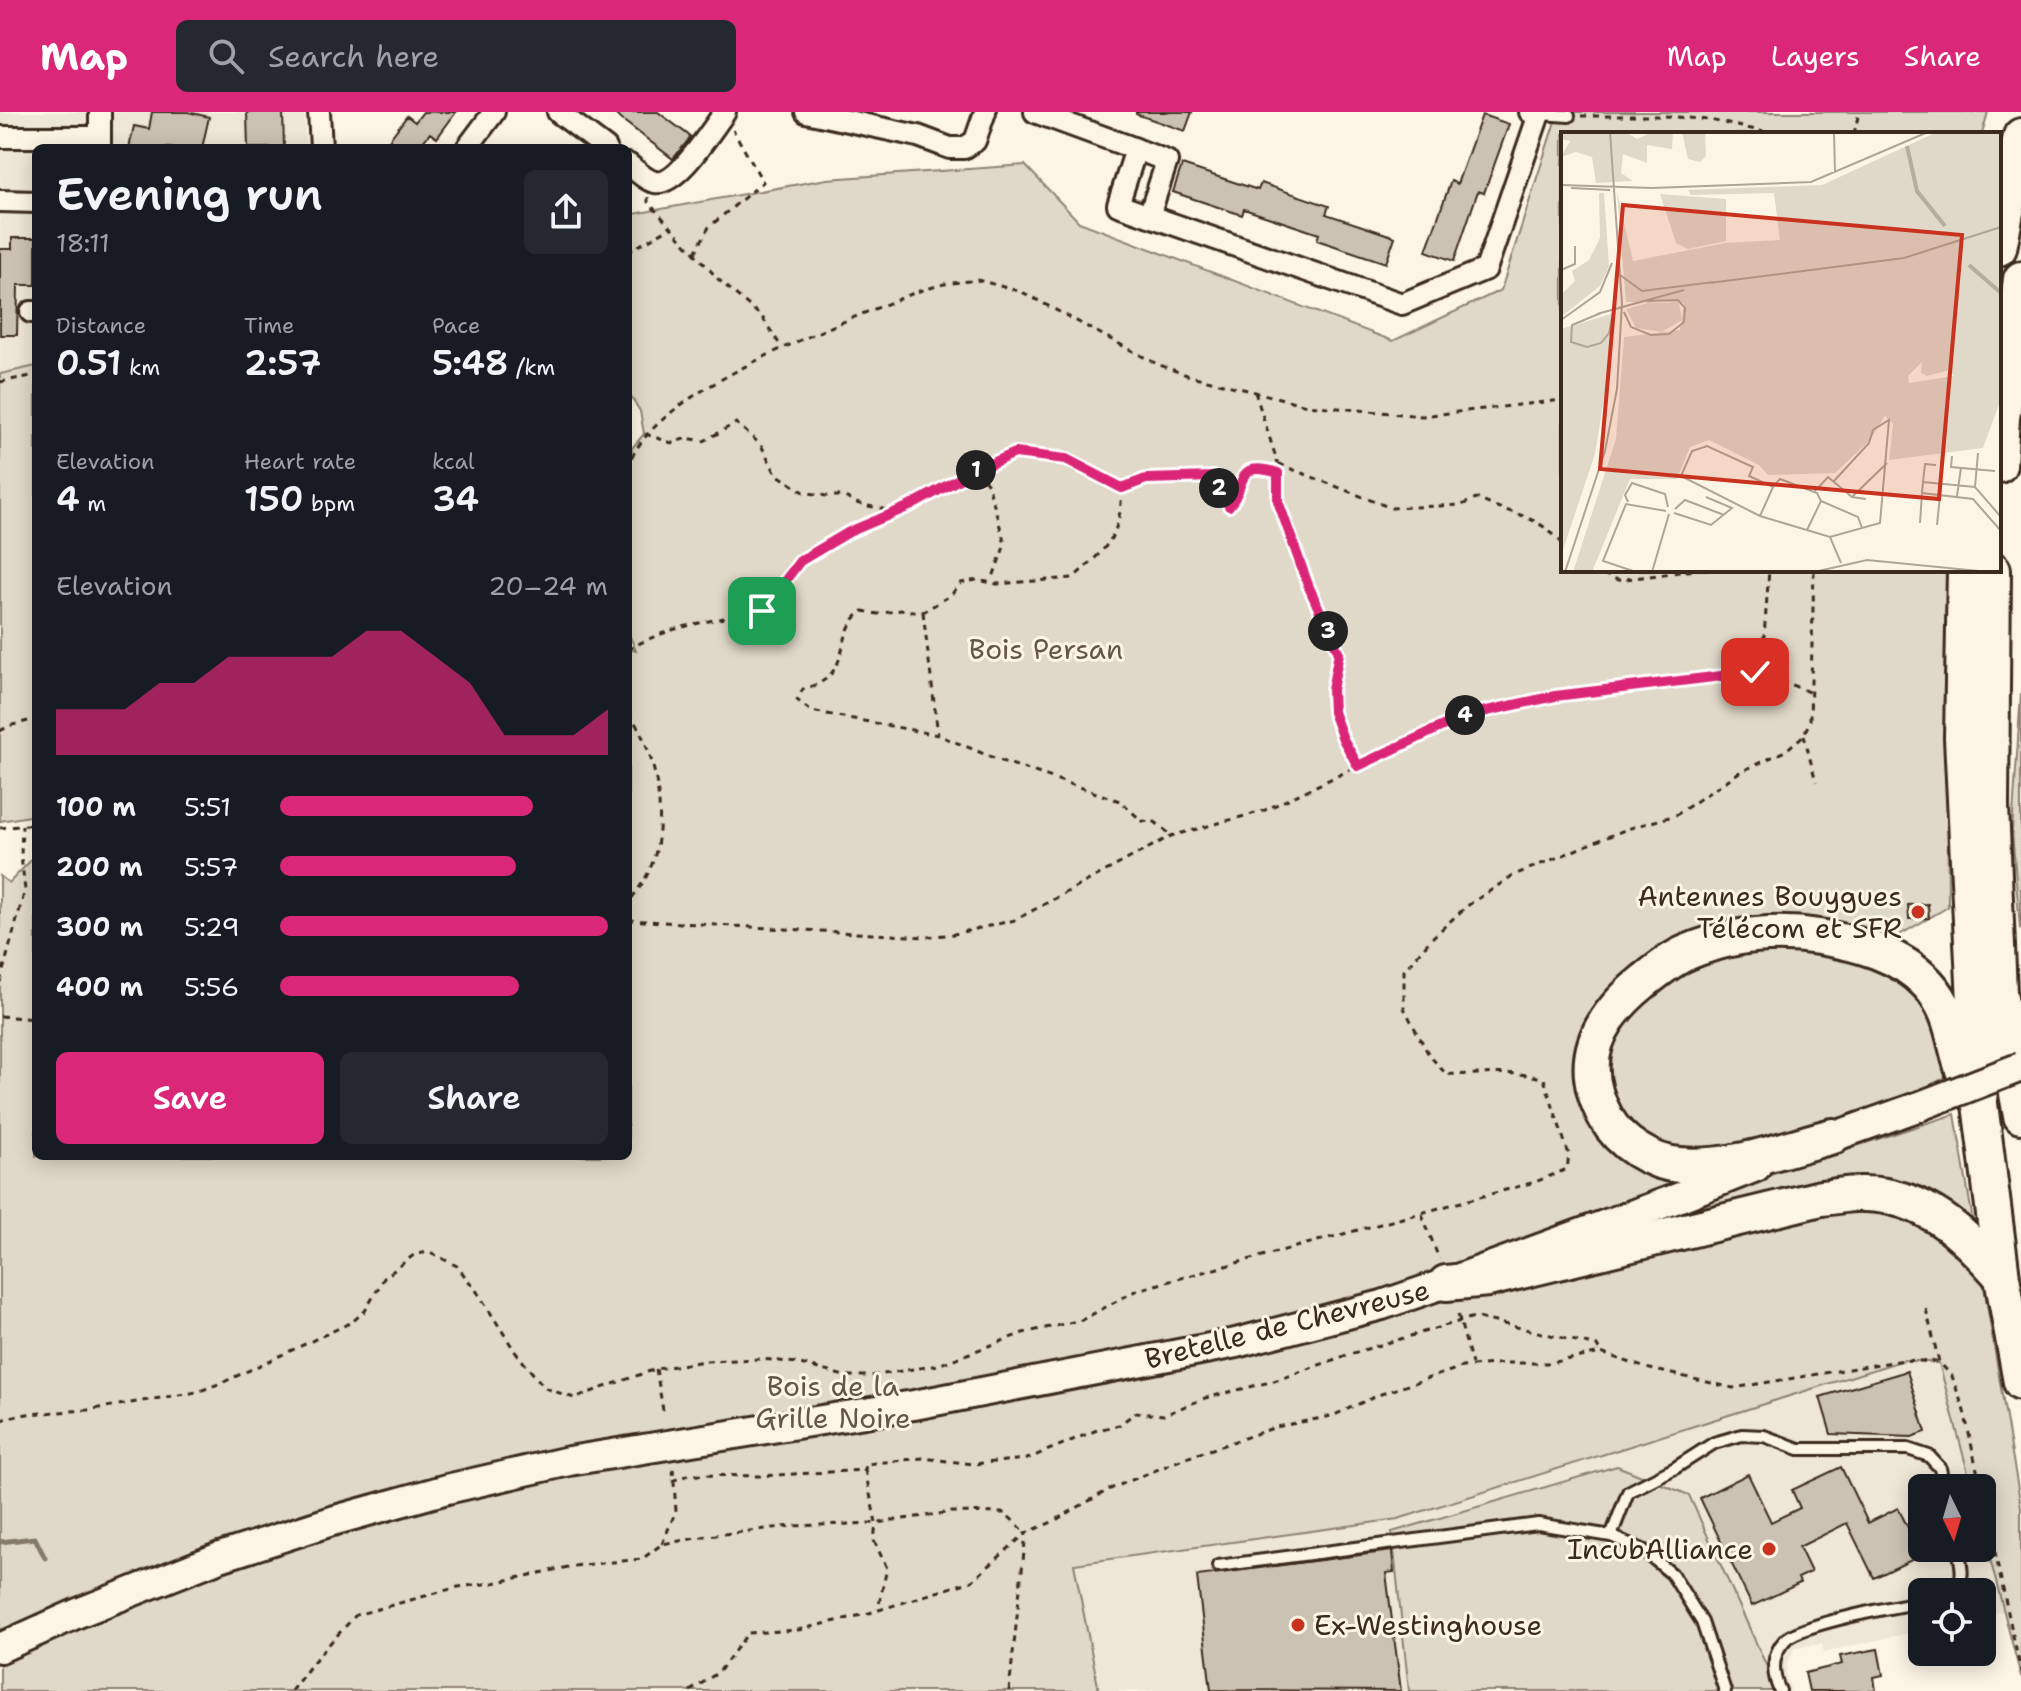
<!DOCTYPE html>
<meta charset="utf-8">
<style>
body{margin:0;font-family:"Shantell Sans",sans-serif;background:#242831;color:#f1f3f6;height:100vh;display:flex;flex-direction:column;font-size:30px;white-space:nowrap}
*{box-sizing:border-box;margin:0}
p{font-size:26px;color:#9ea1a6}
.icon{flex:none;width:44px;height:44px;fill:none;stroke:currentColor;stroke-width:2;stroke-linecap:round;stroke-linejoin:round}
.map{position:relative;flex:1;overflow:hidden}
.panel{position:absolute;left:32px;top:32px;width:600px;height:1016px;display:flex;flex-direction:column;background:#171b24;border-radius:12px;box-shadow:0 4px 20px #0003}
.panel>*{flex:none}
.needle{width:52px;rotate:175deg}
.tools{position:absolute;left:1908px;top:1362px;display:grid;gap:16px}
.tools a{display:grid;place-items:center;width:88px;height:88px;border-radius:12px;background:#171b24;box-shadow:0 4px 20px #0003;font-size:40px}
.pin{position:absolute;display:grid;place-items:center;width:68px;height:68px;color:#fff;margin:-34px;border-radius:16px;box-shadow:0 4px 12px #0006}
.km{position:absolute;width:40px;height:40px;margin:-20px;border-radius:50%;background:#222;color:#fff;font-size:22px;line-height:40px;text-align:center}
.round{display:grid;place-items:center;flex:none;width:84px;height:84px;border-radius:12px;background:#242831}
.headline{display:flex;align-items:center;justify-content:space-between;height:136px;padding:0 24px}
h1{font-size:44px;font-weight:600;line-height:60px}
.figures{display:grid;grid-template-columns:repeat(3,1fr);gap:12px;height:136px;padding:8px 24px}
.figures div{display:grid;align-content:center}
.figures b{font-size:34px;font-weight:600}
.figures small{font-size:22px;font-weight:400}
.figures p{font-size:22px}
.chart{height:224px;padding:16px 24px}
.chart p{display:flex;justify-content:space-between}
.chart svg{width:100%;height:144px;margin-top:8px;fill:#db2777;opacity:.7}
.primary-button{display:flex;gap:16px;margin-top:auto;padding:16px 24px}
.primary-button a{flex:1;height:92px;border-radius:12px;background:#db2777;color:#fff;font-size:32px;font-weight:600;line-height:92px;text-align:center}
.primary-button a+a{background:#242831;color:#f1f3f6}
ul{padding:0 24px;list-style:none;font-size:26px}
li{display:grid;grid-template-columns:128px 96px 1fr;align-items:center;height:60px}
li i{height:20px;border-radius:10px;background:#db2777}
header{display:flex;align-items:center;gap:48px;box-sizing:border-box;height:112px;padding:0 40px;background:#db2777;color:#fff}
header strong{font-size:38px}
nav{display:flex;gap:44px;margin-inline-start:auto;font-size:28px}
.search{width:560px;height:72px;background:#242831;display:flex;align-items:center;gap:20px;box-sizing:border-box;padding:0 28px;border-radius:12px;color:#9ea1a6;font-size:30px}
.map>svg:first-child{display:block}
.built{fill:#eee6d6}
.green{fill:#e0d8c8;stroke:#8e8173;stroke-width:2}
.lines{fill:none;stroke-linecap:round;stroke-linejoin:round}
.stream{stroke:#85796b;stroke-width:5}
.building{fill:#ccc2b3;stroke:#3b2a1e;stroke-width:2}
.service-casing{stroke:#3b2a1e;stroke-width:16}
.minor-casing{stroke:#3b2a1e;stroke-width:26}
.secondary-casing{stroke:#3b2a1e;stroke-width:34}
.trunk-casing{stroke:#3b2a1e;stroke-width:40}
.path{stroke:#3b2a1e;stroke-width:3;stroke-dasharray:6 6;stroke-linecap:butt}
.service{stroke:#fcf5e5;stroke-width:10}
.minor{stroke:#fcf5e5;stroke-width:20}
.secondary{stroke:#fcf5e5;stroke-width:28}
.trunk{stroke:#fcf5e5;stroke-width:34}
.secondary-bridge-casing{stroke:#3b2a1e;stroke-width:34;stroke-linecap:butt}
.secondary-bridge{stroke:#fcf5e5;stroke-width:28}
.route-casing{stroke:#fff;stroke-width:16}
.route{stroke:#db2777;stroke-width:10}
.poi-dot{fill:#c8321e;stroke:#fcf5e5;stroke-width:3}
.labels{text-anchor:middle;stroke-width:6;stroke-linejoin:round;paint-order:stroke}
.park-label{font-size:28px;fill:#645648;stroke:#fcf5e5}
.poi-label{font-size:28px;fill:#3b2a1e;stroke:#fcf5e5;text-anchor:end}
.street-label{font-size:28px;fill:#3b2a1e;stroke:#fcf5e5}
.inset-river{fill:none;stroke:#b7ad9e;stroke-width:4}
.inset-road{fill:none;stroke:#afa495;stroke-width:2}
.view{fill:#c8321e;fill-opacity:0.15;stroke:#c8321e;stroke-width:4}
.inset-edge{fill:none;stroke:#3b2a1e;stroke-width:4}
</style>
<header>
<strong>Map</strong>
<div class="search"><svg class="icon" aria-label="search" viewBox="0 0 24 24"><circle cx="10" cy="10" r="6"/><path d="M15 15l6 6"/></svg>Search here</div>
<nav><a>Map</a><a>Layers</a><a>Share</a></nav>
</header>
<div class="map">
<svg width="2021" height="1579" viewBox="0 0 2021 1579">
<rect width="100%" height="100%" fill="#fcf5e5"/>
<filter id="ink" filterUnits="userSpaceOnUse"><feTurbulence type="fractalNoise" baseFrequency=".0125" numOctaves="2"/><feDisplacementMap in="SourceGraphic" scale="16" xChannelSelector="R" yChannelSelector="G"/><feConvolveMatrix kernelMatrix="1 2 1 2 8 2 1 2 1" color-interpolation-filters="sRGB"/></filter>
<g filter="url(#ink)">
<path class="built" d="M0 0H304L306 36H36V254L0 262Z
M1904 1248 1939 1250 1972 1376H1922V1436H1982V1416L2004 1499 1982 1504V1480H1922V1518L1824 1540 1822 1532 1795 1536 1787 1551 1786 1565 1791 1579H1099L1073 1452 1398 1407Z"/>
<path class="green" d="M1558 0H1988L1982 22H1563V458H1946L1948 795 1884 832 1776 812 1594 904 1608 1027 1696 1086 1955 1002 2021 1395V1565L1982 1416V1376H1972L1939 1251 1904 1248 1398 1407 1074 1452 1099 1579H0V764L9 771 36 743V1044H628V537L636 539 628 520V364L632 336 644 322 640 299 628 280V103L827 67 1025 53 1079 110 1393 229 1501 178Z
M36 254V703L0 709V262Z
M2021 581V815L2020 816 2012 719Z
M1772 835 1834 841 1883 857 1924 887 1951 963 1916 980 1782 1026 1725 1037 1678 1041 1642 1027 1621 1004 1606 961 1611 929 1632 897 1676 862 1725 844Z
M1617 1354 1689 1383 1778 1579H1409L1392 1420Z"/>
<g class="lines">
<path class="stream" d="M0 1430 35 1426 45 1446"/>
</g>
<path class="building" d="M152 0H188L209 5 202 36H129L134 14 149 17Z
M247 0H283L284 36H248Z
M423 0H456L437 26 430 21 418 36H383L407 4 415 10Z
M612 0H658L691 25 673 47Z
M1136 0H1192L1185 19 1136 2Z
M1482 3 1509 12 1484 81 1478 79 1454 149 1426 139 1451 69 1457 72Z
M1182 53 1258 78 1261 71 1329 94 1326 102 1395 125 1386 151 1317 128 1319 122 1244 97 1242 103 1173 80Z
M12 126H36V173H18L17 223H0V137H12Z
M1928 792 1929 806 1909 807 1908 793Z
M1907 1259 1926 1320 1912 1325 1831 1322 1820 1285Z
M1841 1355 1868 1411 1898 1396 1922 1443 1874 1466 1847 1411 1799 1435 1811 1460 1798 1466 1800 1471 1752 1494 1700 1386 1748 1362 1771 1410 1800 1396 1792 1378Z
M1392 1439 1394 1460 1386 1461 1401 1579 1211 1578 1197 1464Z
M1878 1537 1883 1563 1874 1565 1876 1579H1809L1805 1561 1842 1552 1840 1544Z"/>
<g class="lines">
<g class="service-casing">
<path id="service" d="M1539 2 1569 4
M1611 1424 1628 1380 1675 1356 1714 1331 1742 1323 1764 1324 1799 1337H1908L1929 1344 1940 1356 1944 1376
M1218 1454 1538 1412 1611 1424 1643 1438 1672 1462 1702 1510 1725 1579
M1954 1480C1966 1466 1961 1453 1958 1436
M1780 1579C1772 1562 1771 1543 1785 1528 1800 1512 1897 1494 1922 1490"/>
</g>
<g class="minor-casing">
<path id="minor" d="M319 0 321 36
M558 0 606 36
M806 0 918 24 950 36H964L975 29 985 0
M1035 0 1136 37 1118 93 1402 192 1486 157 1539 2 1530 0
M0 25H100V36
M100 25V0
M467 36 494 0
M1136 37 1167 49 1149 104
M628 52C636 58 645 68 655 70 677 75 711 18 725 0
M0 89 36 90
M31 200H36"/>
</g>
<g class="secondary-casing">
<path id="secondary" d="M1813 1032 1920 994
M0 1536 78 1501 220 1445 332 1409 447 1377 569 1349 914 1293 1236 1231 1382 1193 1446 1171 1675 1087 1756 1055"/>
</g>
<g class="trunk-casing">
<path id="trunk" d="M1999 136 2021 24
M1999 353 2002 306 2021 167
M1965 458 1962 626 1980 992 2002 1165 2021 1270
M1993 458 1991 694 1999 881 2021 1004
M1833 1024C1785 1036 1731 1058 1680 1053 1651 1051 1620 1031 1606 1006 1575 950 1597 907 1643 870 1657 859 1671 847 1688 840 1730 823 1775 818 1819 825 1858 831 1900 842 1928 872 1957 904 1952 936 1968 971 1972 979 1976 985 1980 992
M1446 1171 1488 1167 1821 1086C1835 1085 1850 1081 1864 1082 1926 1083 1964 1122 2002 1165"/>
</g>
<path class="path" d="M1581 4H1666L1710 8 1774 22
M1854 22 1859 0
M648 85V90L719 168 762 205 782 236
M628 140 671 115
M695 141 709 115 763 70 733 18
M0 270 36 263
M1255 280 1278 352V389L1308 473 1339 541 1332 578 1333 600 1343 627 1358 654
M645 322 672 331 687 326 704 329 736 311 761 333 776 362 804 380 826 384H844C861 397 875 392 894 401
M1279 352 1391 396 1462 393 1476 386C1511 404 1533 399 1563 432
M1263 356 1278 361
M628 357C645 280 846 210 916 180L944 172 978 168 1022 180 1157 252 1187 263 1307 293 1422 304 1563 288
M976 358 988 372 1005 432 992 468
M1122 376C1120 426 1109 434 1073 466L997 472 977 468 961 471 951 483 923 500 901 498 878 502 863 499C832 519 856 565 803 577L797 588 811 599 938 623 999 648 1120 689 1142 709 1155 710 1171 723
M1592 458 1618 468 1696 458
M923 500 938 623
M628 538C668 513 716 508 762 499L800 449 849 420 910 394 970 361 1015 341 1066 347 1122 376 1146 367 1213 365 1229 394C1236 386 1235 380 1239 371 1245 356 1264 355 1278 352
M1763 538 1778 567 1811 581
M628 601C656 635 668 706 653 749 648 765 638 778 628 791
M0 619 9 614 36 607
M1804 623 1816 670
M0 716 36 712
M628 808 926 825 954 822 1015 808 1171 724 1263 699 1464 604 1555 584 1755 560 1763 538 1769 458
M0 870 25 778 21 744 22 713
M0 904 36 907
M1422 1102 1439 1147
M1926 1197 1939 1250 1952 1264 1964 1299 1981 1376
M1458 1202 1472 1252
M656 1257 664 1304
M0 1308 27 1302 88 1298 197 1280 224 1270 352 1210 365 1199 384 1166 415 1142 430 1140 457 1154 478 1181 516 1241 545 1276 574 1286 656 1257 705 1249 762 1247 797 1251 844 1264H871L938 1253 1023 1221 1082 1208 1137 1178 1535 1070 1567 1057 1569 1043 1544 967C1513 957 1479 964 1446 962L1429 943 1404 896V858L1434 824 1467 794 1514 763 1627 717 1676 703 1738 661 1785 639 1804 623 1810 608 1814 458
M865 1358 876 1411 874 1429 887 1456 878 1497
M672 1369 688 1363 759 1364 865 1358 866 1352 923 1346 973 1352 1027 1347 1097 1318 1119 1313 1135 1301 1164 1303 1205 1286 1274 1269 1350 1242 1474 1205 1597 1234 1601 1241
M1982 1381 2021 1560
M662 1432 676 1399 673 1356
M291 1579 318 1544 356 1503 458 1475 493 1471 573 1454 642 1447 662 1432 708 1424 791 1414 876 1411 952 1400 1005 1401 1026 1421
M690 1579 719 1560 748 1521 798 1518 866 1502 972 1469 1026 1421 1052 1410 1110 1377 1183 1347 1276 1315 1332 1304 1381 1282 1462 1255 1505 1251H1550L1601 1241 1646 1256 1733 1276 1904 1248 1939 1250
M1009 1579 1026 1421"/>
<use href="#service" class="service"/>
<use href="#minor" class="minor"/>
<use href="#secondary" class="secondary"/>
<use href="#trunk" class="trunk"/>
<g class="secondary-bridge-casing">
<path id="secondary-bridge" d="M1920 994 2021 955"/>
</g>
<use href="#secondary-bridge" class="secondary-bridge"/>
</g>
</g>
<g class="lines" filter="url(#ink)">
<g class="route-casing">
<path id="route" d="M762 499 800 449 849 420 910 394 970 361 1015 341 1066 347 1122 376 1146 367 1213 365 1229 394C1248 373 1233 347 1278 361V389L1308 473 1339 541 1332 578 1333 600 1343 627 1358 654 1464 604 1555 584 1755 560"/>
</g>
<use href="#route" class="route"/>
</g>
<g class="poi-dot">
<circle cx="1918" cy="800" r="8"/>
<circle cx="1769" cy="1437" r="8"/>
<circle cx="1298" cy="1513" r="8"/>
</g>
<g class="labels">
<g class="park-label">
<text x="1046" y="547">Bois Persan</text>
<text x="833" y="1284">Bois de la<tspan x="833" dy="32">Grille Noire</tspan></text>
</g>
<g class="poi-label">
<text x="1902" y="794">Antennes Bouygues<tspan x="1902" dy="32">Télécom et SFR</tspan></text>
<text x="1753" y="1447">IncubAlliance</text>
<text x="1314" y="1523" text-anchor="start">Ex-Westinghouse</text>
</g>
<g class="street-label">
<text transform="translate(1287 1212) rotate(-14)" y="10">Bretelle de Chevreuse</text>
</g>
</g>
<g transform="translate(1561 20)">
<rect width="440" height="440" fill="#fcf5e5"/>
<path d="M0 0H65L76 7 91 0H112L111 17 86 13V31L62 22 60 41 72 49 35 51 31 25 15 20 0 25 9 9 0 7ZM121 0H144L145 24 139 30 127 27ZM376 0H440V267L422 316 328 328 332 292 324 284 309 308 274 341 207 343 198 333 148 308 129 315 116 347H69L31 440H12L55 307 63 205 119 198 123 171 65 170 56 60 72 129 164 111 219 108 213 61 130 63 127 58 261 53ZM361 230 360 241 366 244 388 238 393 244 348 251 347 244ZM38 61H43L48 134 39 154 0 185V163L14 149 11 139 28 128 39 106ZM99 62 165 67V109L127 117 115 111ZM94 169 118 171 121 188 101 200 75 196 65 177ZM50 182 51 217 34 322 0 424V197Z" fill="#e0d8c8" fill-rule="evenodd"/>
<path class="inset-river" d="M346 14 356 59 384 94M408 133 440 161"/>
<path class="inset-road" d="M273 0 274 40M0 53 91 56 250 50 367 0M10 56 49 58M0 138 14 132V114M59 143 81 159 153 150M148 151 343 126 440 95M63 180 70 195 90 203 108 202 123 190 124 176 117 168 86 169M40 181 11 193 10 210 26 215 40 211 48 201 54 171M36 182 123 158M0 188 39 160 51 131M391 324 390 335 434 339M273 349 308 311 312 298 328 288 319 391 269 405 199 384 120 344 131 319 146 314 192 335 188 344 212 355 219 347 256 361 260 369 297 385 301 396M362 350 364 332 375 333M414 355 417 321M253 360 267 345 291 365 305 367M396 364 400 336M291 365 326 331M67 370 64 363 71 351 104 362 107 375M114 377 124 368 163 383M113 381 150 393 171 376 145 365M199 384 212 355M440 385 414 355 362 350 361 361 412 367 440 399M359 391 361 361M376 393 379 363M246 398 260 369M269 405 280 431M4 440 44 319 56 257 61 172 49 0M75 440 42 429 65 372 105 379M91 440 108 382M253 440 306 428 428 440"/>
<path class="view" d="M62 73 401 103 378 367 39 337Z"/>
<rect width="440" height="440" class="inset-edge"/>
</g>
</svg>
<div class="tools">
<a><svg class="needle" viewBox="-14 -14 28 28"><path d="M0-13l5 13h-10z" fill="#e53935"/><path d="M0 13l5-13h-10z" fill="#9ea1a6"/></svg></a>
<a><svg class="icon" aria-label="locate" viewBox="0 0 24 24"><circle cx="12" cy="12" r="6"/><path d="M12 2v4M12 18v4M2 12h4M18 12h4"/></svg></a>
</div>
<div class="pin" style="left:762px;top:499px;background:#1e9e55"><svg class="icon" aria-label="arrive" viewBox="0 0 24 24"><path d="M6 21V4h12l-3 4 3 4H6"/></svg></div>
<div class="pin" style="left:1755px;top:560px;background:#d93025"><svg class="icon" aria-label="check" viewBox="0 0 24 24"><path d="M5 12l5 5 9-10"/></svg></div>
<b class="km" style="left:976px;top:358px">1</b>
<b class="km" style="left:1219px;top:376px">2</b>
<b class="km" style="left:1328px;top:519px">3</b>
<b class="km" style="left:1465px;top:603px">4</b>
<section class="panel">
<div class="headline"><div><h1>Evening run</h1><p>18:11</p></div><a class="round"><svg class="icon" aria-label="share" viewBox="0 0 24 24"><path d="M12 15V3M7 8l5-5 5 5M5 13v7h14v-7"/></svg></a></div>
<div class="figures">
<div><p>Distance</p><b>0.51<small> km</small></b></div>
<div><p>Time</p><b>2:57</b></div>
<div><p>Pace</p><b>5:48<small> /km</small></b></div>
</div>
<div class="figures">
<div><p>Elevation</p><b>4<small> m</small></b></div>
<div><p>Heart rate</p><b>150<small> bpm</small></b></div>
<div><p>kcal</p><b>34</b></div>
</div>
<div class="chart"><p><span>Elevation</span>20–24 m</p>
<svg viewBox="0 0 160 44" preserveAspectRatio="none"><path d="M0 44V30L10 30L20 30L30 22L40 22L50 14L60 14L70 14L80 14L90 6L100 6L110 14L120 22L130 38L140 38L150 38L160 30V44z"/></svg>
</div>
<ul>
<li><b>100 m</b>5:51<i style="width:77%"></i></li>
<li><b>200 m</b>5:57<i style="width:72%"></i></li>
<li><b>300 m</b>5:29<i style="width:100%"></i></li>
<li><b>400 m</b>5:56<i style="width:73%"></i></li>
</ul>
<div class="primary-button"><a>Save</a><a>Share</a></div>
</section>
</div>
